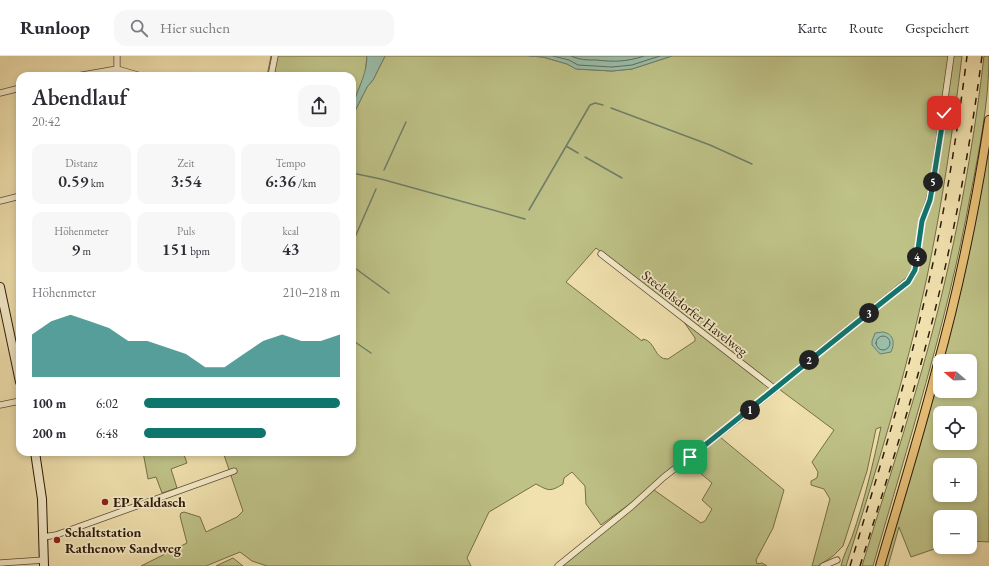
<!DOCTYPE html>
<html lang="de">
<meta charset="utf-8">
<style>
body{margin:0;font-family:"EB Garamond",serif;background:#f7f7f7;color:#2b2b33;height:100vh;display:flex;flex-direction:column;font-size:15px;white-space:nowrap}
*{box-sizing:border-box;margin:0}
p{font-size:13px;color:#7c7c81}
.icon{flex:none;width:22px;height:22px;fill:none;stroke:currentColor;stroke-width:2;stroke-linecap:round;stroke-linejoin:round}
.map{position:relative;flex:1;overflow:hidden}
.panel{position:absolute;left:16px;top:16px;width:340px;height:384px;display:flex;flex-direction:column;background:#fff;border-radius:12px;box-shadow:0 2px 6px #0003}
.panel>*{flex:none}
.needle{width:26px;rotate:289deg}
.controls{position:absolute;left:933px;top:298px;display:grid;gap:8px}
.controls a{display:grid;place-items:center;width:44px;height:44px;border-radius:8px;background:#fff;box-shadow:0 2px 6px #0003;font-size:20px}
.pin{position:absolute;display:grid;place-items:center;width:34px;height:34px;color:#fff;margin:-17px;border-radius:8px;box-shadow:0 2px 6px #0006}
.km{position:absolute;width:20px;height:20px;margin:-10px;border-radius:50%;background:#222;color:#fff;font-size:11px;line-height:20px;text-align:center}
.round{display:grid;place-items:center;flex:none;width:42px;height:42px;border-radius:12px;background:#f7f7f7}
.overview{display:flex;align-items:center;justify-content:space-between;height:68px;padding:0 16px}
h1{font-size:22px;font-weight:600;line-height:30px}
.stats{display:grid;grid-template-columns:repeat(3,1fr);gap:6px;height:68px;padding:4px 16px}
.stats div{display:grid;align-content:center;border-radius:10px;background:#f7f7f7;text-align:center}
.stats b{font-size:17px;font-weight:600}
.stats small{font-size:11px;font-weight:400}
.stats p{font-size:11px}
.chart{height:112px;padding:8px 16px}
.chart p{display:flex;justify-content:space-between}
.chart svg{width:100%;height:72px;margin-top:4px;fill:#0f766e;opacity:.7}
ul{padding:0 16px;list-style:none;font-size:13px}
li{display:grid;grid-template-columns:64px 48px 1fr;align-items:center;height:30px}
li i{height:10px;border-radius:5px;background:#0f766e}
header{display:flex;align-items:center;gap:24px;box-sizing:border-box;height:56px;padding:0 20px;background:#fff;border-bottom:1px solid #e1e1e2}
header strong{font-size:19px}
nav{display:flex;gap:22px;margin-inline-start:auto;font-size:14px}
.search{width:280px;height:36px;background:#f7f7f7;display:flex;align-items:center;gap:10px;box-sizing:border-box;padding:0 14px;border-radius:12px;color:#7c7c81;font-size:15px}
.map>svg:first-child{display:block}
.green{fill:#bec287;stroke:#766e48;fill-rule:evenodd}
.water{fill:#9abeaa;stroke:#6f7d6a}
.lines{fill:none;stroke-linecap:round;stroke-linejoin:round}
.shore{stroke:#646c5a;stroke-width:1}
.stream{stroke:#6f7d6a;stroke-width:1.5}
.street-casing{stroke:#5f4c32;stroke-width:7}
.secondary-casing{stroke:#2f1b09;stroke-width:10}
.primary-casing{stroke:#2f1b09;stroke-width:10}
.street{stroke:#f5ecca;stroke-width:5.5}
.secondary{stroke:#f5ecca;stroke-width:8}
.primary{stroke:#e8c077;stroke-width:8}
.rail{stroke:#2f1b09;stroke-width:1.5;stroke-dasharray:7 7;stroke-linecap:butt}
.route-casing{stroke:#fff;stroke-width:8}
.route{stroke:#0f766e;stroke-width:5}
.poi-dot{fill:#8f2418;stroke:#f5ecca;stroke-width:1.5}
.labels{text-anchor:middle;stroke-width:3.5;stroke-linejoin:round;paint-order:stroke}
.street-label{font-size:14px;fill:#2f1b09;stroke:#f5ecca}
.poi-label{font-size:14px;font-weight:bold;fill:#2f1b09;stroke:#f5ecca;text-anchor:start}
</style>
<header>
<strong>Runloop</strong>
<div class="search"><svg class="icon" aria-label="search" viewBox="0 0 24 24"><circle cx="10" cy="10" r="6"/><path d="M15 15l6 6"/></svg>Hier suchen</div>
<nav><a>Karte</a><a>Route</a><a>Gespeichert</a></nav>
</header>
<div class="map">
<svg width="989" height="510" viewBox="0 0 989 510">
<rect width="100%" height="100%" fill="#f0e1ae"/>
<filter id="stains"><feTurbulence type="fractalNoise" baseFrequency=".005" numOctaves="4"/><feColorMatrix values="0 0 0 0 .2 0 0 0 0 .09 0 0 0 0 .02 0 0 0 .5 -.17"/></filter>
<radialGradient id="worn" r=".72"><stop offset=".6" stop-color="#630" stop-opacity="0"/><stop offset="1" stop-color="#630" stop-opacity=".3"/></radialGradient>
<path class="green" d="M271 0H367L365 18 352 49V20H267Z
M385 0H529L543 1 567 8 577 13 612 15 632 13 672 0H962C953 74 942 148 927 221 906 319 876 415 846 510H841C843 500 848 491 852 481 864 446 873 408 881 371L876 373 867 415 843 490 833 500 818 510H812L830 443 824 433 811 429V425L817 422 818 416 812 406 834 374 779 333 839 283 911 226 915 221 924 169 934 137 945 59 913 211 906 222 769 336 679 405 635 444 601 469 586 448 585 430 572 416 564 422 563 428C550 436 549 435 536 428L489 456 467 502 471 510H267L252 505 240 496 206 510H141L187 487 180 460 181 457 184 456 200 461 206 476 237 461 243 455 223 396H352V61L367 31 373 24ZM596 192 675 253 695 282V285L668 303C654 304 656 285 643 283L642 285 566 226Z
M984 0H989C989 47 979 95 970 141 947 266 908 388 873 510H862C880 450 900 391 917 331 949 223 971 112 984 0Z
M989 83V486L970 485V461H940V491L911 501 899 471 888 510H883L940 314V335H970V305H942ZM940 357H970V387H940ZM940 409H970V439H940Z
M720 381 784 434 773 472 756 504 757 508 762 507 767 510H562L654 434 701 467 705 465 712 453 702 444 712 427 687 406Z
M143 396H183L187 407 171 413 177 432 162 437 156 421 148 423Z
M233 502 243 510H216Z"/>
<path class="water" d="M367 0H385L373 24 367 31 352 61C352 38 367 24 367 0Z
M529 0H672L632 13 612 15 576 13 567 8 543 1Z
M883 276C894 278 895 287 891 296L880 298 872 289V285L875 277Z"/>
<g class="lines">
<path class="shore" d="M553 0 569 4 578 9 612 11 632 9 660 0
M571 0C580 4 587 4 596 4 614 6 626 6 644 0
M876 287a7 7 0 1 1 14 0a7 7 0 1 1-14 0Z"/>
<path class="stream" d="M611 52 710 89 752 108
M566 90 578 97
M585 101 622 122
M384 114 406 66
M352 117 381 123 525 163
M529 154 590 49 595 47 603 49
M352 188 376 133
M352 210 389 237
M352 284 371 297"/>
<g class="street-casing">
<path id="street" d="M117 0V13L141 20
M77 20 117 13
M271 20 275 0
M0 37 20 32
M0 145 20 140
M601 198 775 333
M0 349 20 345
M43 481 56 479 234 415
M0 507 44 504
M558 510 632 450 664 421 740 362 808 305 908 225 915 214 922 165 929 144 933 127 951 0
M823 510 837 504"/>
</g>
<g class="secondary-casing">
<path id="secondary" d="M0 231 20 326
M35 396 42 443 44 510"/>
</g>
<g class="primary-casing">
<path id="primary" d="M880 510C899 445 919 381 936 315 959 233 976 149 989 64"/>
</g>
<use href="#street" class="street"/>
<use href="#secondary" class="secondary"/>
<use href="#primary" class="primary"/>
<path class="rail" d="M850 510C875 427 901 344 921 259 942 174 956 87 967 0
M860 510C885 430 910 351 931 270 954 181 970 91 982 0"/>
</g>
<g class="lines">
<g class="route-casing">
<path id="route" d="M690 401C763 343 835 283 908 226L915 214 922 165 930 144 933 127 944 57"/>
</g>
<use href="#route" class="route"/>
</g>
<g class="poi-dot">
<circle cx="105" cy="446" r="4"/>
<circle cx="57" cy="484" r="4"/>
</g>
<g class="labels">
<g class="street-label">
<text transform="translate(695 257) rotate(38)" y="5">Steckelsdorfer Havelweg</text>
</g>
<g class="poi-label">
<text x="113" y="451">EP Kaldasch</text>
<text x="65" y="481">Schaltstation<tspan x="65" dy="16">Rathenow Sandweg</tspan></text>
</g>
</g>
<rect width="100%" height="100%" filter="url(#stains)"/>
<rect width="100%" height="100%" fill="url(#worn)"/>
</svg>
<div class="controls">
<a><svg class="needle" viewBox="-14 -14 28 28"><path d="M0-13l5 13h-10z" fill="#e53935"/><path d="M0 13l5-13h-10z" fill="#7c7c81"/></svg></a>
<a><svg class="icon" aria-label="locate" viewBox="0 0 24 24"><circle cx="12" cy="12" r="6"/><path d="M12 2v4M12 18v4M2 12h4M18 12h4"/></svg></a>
<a>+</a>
<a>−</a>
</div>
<div class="pin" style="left:690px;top:401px;background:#1e9e55"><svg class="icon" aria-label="arrive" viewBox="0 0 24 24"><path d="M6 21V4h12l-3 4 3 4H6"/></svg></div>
<div class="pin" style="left:944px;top:57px;background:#d93025"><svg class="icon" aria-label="check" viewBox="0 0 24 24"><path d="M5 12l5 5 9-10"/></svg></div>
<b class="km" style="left:750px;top:354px">1</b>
<b class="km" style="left:809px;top:304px">2</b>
<b class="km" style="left:869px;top:257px">3</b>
<b class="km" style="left:917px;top:201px">4</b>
<b class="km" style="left:933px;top:126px">5</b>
<section class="panel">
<div class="overview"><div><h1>Abendlauf</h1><p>20:42</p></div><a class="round"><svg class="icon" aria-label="share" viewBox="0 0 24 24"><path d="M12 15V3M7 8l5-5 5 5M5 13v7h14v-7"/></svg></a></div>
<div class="stats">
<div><p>Distanz</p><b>0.59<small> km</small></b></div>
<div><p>Zeit</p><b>3:54</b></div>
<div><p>Tempo</p><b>6:36<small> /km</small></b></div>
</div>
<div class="stats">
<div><p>Höhenmeter</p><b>9<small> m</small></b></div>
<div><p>Puls</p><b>151<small> bpm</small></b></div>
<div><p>kcal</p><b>43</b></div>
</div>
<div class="chart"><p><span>Höhenmeter</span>210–218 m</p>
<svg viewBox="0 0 160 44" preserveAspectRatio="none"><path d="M0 44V18L10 10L20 6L30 10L40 14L50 22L60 22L70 26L80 30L90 38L100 38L110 30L120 22L130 18L140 22L150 22L160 18V44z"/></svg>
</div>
<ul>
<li><b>100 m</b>6:02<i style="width:100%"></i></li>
<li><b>200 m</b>6:48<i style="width:62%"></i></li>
</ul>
</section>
</div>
